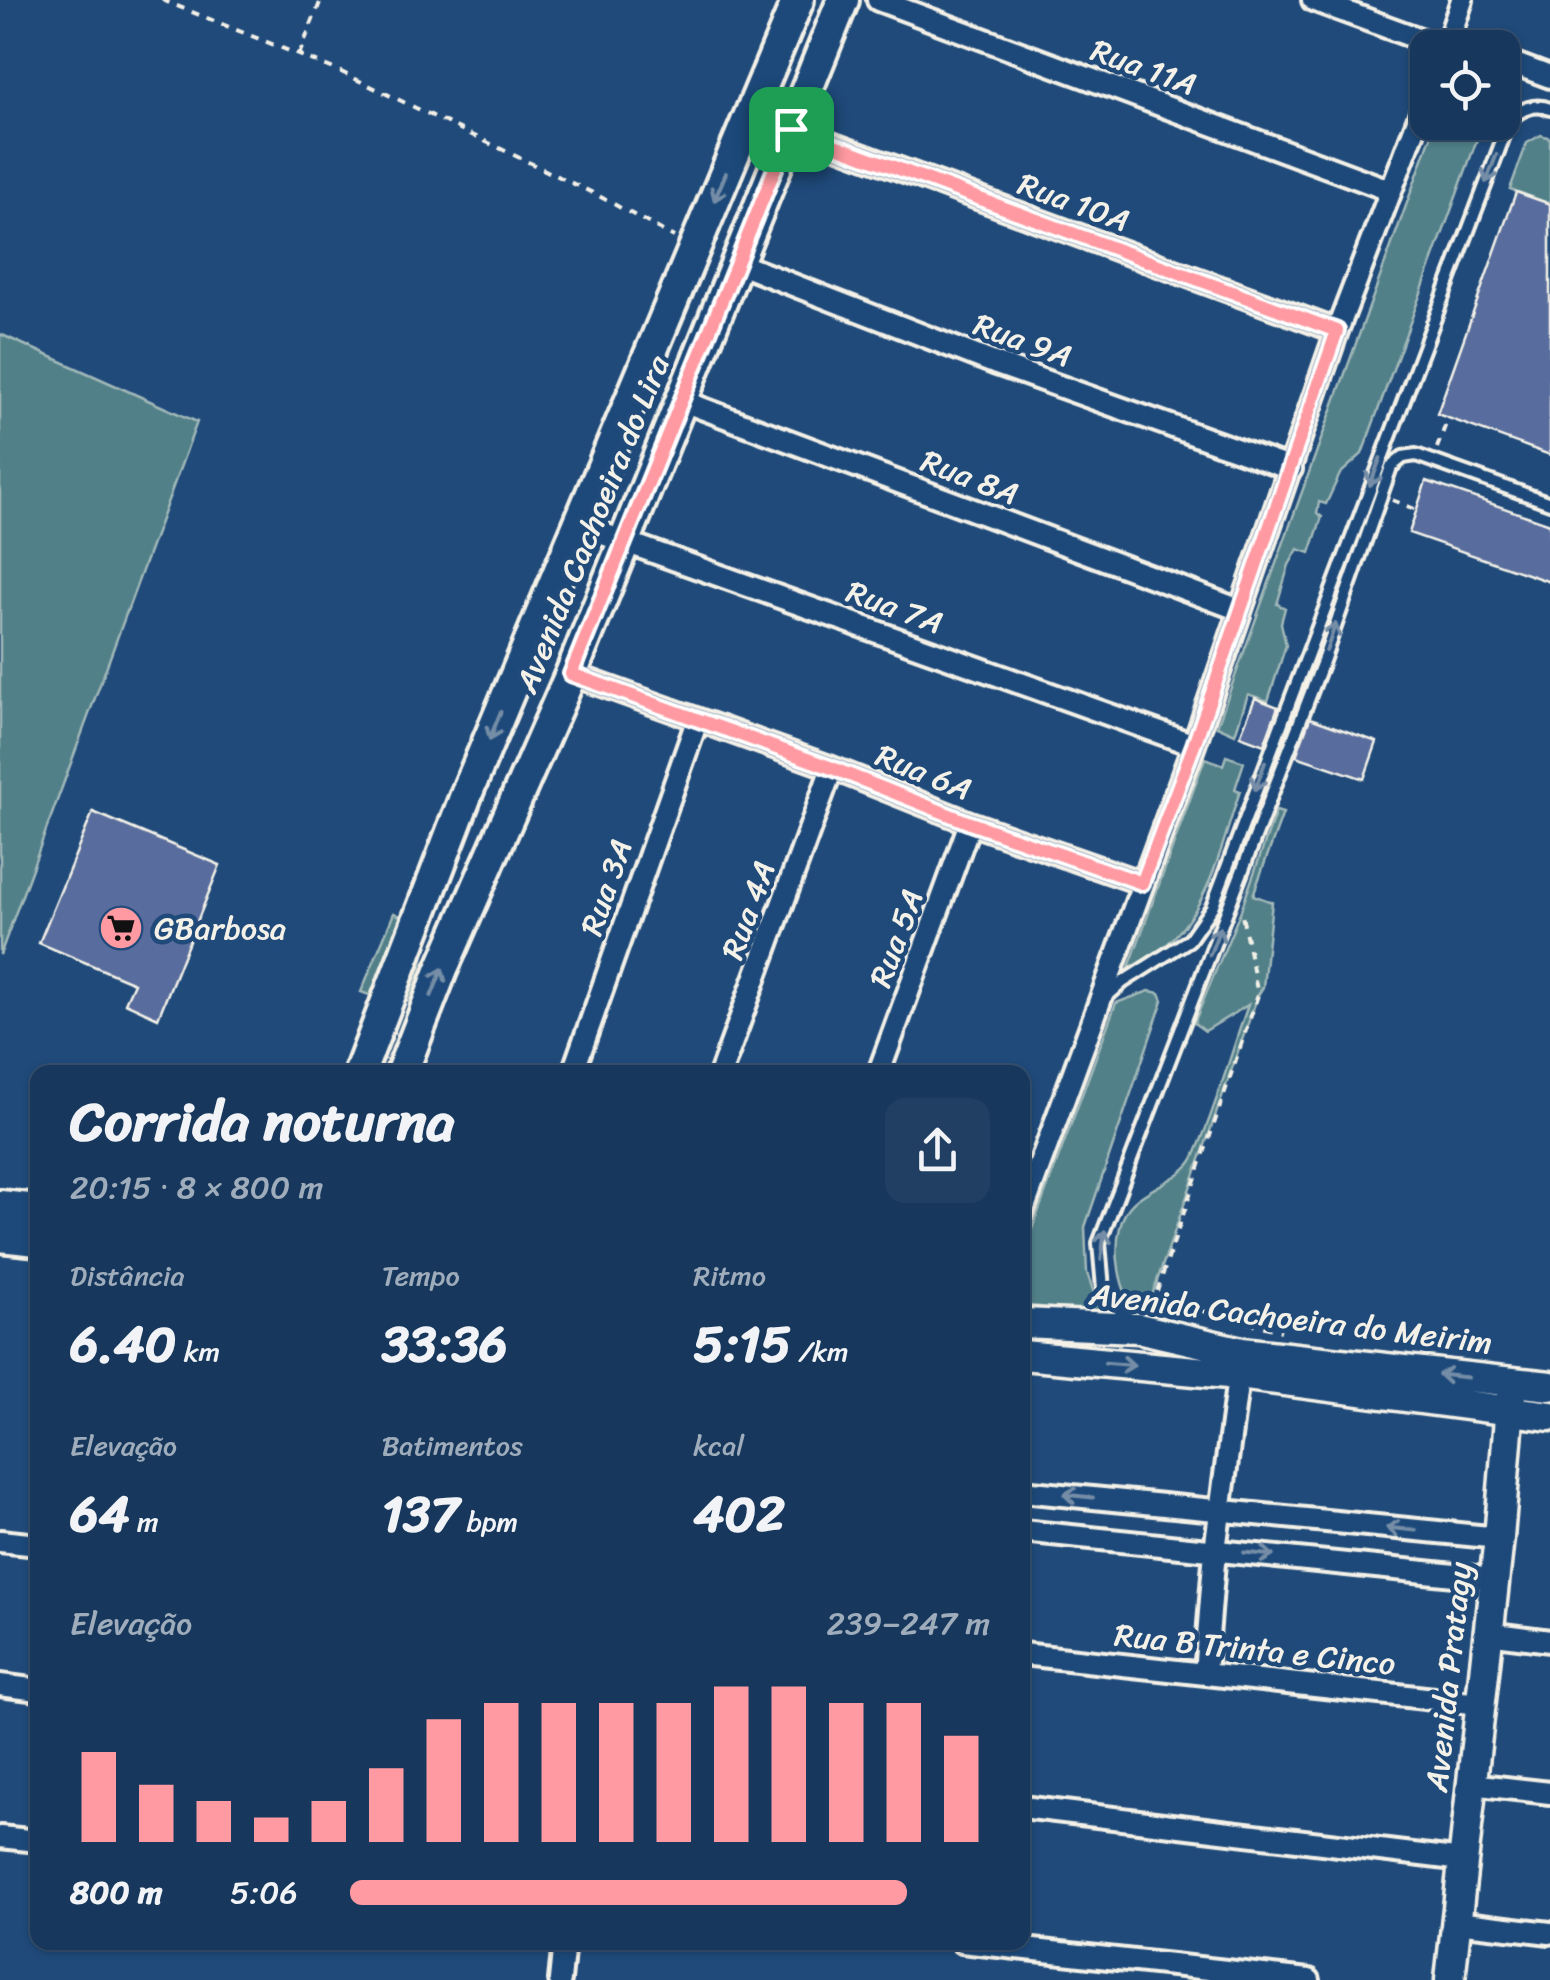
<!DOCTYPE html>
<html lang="pt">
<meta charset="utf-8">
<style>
body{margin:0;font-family:Sriracha,sans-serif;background:#203f62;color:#f1f3f6;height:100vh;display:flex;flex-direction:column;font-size:38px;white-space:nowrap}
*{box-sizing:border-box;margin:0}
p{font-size:32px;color:#9eacbb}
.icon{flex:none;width:55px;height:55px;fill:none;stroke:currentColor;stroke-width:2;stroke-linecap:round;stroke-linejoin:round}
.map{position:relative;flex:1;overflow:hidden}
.drawer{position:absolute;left:30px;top:1065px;width:1000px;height:885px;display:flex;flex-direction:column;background:#17385c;border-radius:20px;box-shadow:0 2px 8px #0004,0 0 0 2px #365272}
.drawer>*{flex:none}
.buttons{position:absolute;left:1410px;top:30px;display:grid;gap:20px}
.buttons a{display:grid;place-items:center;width:110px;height:110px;border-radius:20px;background:#17385c;box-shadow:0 2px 8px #0004,0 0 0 2px #365272;font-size:50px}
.pin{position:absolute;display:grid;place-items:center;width:85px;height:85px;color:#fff;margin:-42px;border-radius:20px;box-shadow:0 5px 15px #0006}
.round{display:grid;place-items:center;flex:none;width:105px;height:105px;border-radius:20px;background:#203f62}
.headline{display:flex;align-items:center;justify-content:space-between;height:170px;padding:0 40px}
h1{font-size:55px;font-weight:800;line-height:75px}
.figures{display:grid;grid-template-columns:repeat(3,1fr);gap:15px;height:170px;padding:10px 40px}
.figures div{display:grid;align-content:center}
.figures b{font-size:50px;font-weight:800}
.figures small{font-size:28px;font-weight:400}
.figures p{font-size:28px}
.chart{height:280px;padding:20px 40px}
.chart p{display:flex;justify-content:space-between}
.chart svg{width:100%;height:180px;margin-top:10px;stroke:#ff9aa2;stroke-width:6}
ul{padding:0 40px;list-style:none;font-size:32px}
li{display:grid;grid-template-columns:160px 120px 1fr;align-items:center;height:75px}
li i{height:25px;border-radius:12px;background:#ff9aa2}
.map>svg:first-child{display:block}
.green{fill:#518089;stroke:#a2b8b8;stroke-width:2.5}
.building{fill:#586d9d;stroke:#f4f1e8;stroke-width:2.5}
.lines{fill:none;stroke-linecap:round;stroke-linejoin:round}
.lane-casing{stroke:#f4f1e8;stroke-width:18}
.street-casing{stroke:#f4f1e8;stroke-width:28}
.secondary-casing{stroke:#f4f1e8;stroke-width:35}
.primary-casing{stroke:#f4f1e8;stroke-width:38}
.path{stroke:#f4f1e8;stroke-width:4;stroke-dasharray:8 8;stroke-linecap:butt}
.lane{stroke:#1f4a7a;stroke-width:10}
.street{stroke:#1f4a7a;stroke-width:20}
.secondary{stroke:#1f4a7a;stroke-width:28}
.primary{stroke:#1f4a7a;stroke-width:30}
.oneway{stroke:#748da6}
.route-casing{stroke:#fff;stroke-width:20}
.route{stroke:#ff9aa2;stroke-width:12}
.labels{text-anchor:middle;stroke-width:9;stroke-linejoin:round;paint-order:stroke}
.street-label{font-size:32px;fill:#f4f1e8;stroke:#1f4a7a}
.poi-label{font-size:32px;fill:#f4f1e8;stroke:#1f4a7a;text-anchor:start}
</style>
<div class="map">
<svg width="1550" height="1980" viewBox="0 0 1550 1980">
<rect width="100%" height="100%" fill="#1f4a7a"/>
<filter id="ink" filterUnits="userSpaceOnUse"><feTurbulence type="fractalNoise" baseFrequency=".01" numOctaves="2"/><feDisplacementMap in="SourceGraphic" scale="20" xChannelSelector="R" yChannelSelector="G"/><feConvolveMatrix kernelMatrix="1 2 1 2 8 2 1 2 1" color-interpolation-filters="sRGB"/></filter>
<g filter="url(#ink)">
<path class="green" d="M1436 123H1483L1362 454 1340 474 1326 504 1319 502 1317 513 1322 517 1310 553 1298 549 1289 565 1277 604 1285 608 1281 623 1286 645 1268 701 1248 694 1235 734 1217 726Z
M1541 135 1550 138V204L1510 189 1527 143Z
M0 334 197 422 0 955Z
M1226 756 1244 762 1235 789 1240 791C1215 864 1205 934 1128 970L1205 758 1223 765Z
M1276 811 1283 813 1253 895 1272 902 1263 987 1258 995 1145 1315H1139C1116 1292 1107 1226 1134 1202 1150 1187 1185 1177 1194 1157 1216 1109 1230 1055 1248 1005L1205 1031 1194 1023 1241 910Z
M394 913C440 934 422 965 409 1001L397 1005 361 992Z
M1149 991 1160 993 1163 1000 1085 1227 1087 1273 1101 1313 1030 1306 1023 1298V1253L1116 1003Z"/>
<path class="building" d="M1516 192 1550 204V455L1437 414Z
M1426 481 1550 524V582L1409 533Z
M1255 698 1278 707 1264 745 1240 736Z
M1310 718 1377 742 1364 779 1296 756Z
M93 812 220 865 158 1018 125 1003 134 983 39 943Z"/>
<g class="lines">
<g class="lane-casing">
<path id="lane" d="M1105 998 1123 982 1189 940 1212 907 1510 120C1520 109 1535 103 1550 109
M1134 1323 1109 1300 1103 1288 1099 1243 1322 664 1391 467 1403 457 1416 455 1550 503"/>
</g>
<g class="street-casing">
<path id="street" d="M878 0 1389 190
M1313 0 1444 48
M1450 39 1473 48
M1446 48 1462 0
M1502 59 1550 77
M791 129 1337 331
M737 263 994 363 1291 469
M680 400 1240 610
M578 525 1194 745
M571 674 832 768 970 823 1142 883
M573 1072 697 721
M721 1072 832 768
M879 1072 970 823
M1022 1213 1194 745 1337 331 1428 94
M1022 1491 1499 1538
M1022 1531 1494 1579
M0 1541 38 1545
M1488 1633 1550 1641
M1022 1654 1480 1704
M1205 1674 1215 1550 1240 1363
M0 1685 38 1690
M1471 1784 1550 1793
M1022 1807 1463 1860
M0 1837 38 1841
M1456 1922 1550 1933
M962 1942 1309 1980
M560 1980 564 1942"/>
</g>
<g class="secondary-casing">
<path id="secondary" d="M1022 1323 1138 1328 1242 1352 1550 1386
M1022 1355 1239 1375 1550 1416
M1450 1980 1499 1538 1512 1382"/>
</g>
<g class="primary-casing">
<path id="primary" d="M360 1072 468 790 798 0
M402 1072 441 971 571 674 843 0
M0 1206 38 1210
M0 1236 38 1240"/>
</g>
<path class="path" d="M162 0 339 71 599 196 674 237
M299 55 321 0
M1437 448 1448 418
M1392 500 1417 510
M1155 1302 1160 1300 1281 1331
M1152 1306 1258 995 1242 915
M1460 1351 1474 1352 1479 1355"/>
<use href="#lane" class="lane"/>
<use href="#street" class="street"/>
<use href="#secondary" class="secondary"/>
<use href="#primary" class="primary"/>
</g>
<defs><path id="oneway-shaft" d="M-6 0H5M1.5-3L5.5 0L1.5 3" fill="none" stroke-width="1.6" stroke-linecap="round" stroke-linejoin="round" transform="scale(2.5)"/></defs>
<g class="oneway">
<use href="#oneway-shaft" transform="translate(1491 169) rotate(111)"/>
<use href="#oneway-shaft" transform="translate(720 187) rotate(113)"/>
<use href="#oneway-shaft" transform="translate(1375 472) rotate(111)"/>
<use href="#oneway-shaft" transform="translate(1331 637) rotate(-71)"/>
<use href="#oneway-shaft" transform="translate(495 726) rotate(112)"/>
<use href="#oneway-shaft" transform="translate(1260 776) rotate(110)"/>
<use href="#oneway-shaft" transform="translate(1215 941) rotate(-69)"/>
<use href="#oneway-shaft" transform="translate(437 982) rotate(-68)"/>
<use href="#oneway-shaft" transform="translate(1103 1245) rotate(-83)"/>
<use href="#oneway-shaft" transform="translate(1120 1364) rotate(5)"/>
<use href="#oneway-shaft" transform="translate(1453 1376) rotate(-174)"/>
<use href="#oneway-shaft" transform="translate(1078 1496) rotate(-174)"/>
<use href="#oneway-shaft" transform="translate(1401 1529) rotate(-174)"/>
<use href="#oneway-shaft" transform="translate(1259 1554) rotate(6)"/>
</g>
</g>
<g class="lines" filter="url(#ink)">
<g class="route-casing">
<path id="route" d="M791 129 1337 331 1194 745 1142 883 970 823 832 768 571 674Z"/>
</g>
<use href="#route" class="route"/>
</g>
<defs>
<g id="supermarket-disc" transform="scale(2.25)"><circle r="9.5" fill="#ff9aa2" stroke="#1f4a7a"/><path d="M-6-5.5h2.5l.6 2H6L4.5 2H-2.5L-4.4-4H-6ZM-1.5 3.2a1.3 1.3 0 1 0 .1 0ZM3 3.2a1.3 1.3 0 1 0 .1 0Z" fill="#111"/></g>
</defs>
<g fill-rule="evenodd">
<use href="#supermarket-disc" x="121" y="928"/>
</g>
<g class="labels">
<g class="street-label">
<text transform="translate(1144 67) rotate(20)" y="11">Rua 11A</text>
<text transform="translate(1074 202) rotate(20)" y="11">Rua 10A</text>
<text transform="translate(1023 340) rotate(20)" y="11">Rua 9A</text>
<text transform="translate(970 477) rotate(21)" y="11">Rua 8A</text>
<text transform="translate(592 524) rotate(-68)" y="11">Avenida Cachoeira do Lira</text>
<text transform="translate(895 607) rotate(20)" y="11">Rua 7A</text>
<text transform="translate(924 772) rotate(22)" y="11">Rua 6A</text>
<text transform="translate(606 887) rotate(-71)" y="11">Rua 3A</text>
<text transform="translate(748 910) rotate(-70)" y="11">Rua 4A</text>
<text transform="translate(896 938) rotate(-70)" y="11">Rua 5A</text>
<text transform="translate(1291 1318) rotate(7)" y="11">Avenida Cachoeira do Meirim</text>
<text transform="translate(1255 1649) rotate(6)" y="11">Rua B Trinta e Cinco</text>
<text transform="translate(1448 1677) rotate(-84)" y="11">Avenida Pratagy</text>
</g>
<g class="poi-label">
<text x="154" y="939">GBarbosa</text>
</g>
</g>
</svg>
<div class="buttons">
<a><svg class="icon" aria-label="locate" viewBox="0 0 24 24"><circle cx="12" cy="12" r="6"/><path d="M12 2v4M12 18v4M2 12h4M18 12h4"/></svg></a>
</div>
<div class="pin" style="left:791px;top:129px;background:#1e9e55"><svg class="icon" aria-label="arrive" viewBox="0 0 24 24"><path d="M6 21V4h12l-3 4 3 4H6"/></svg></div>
<section class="drawer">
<div class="headline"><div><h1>Corrida noturna</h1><p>20:15 · 8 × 800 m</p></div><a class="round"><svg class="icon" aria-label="share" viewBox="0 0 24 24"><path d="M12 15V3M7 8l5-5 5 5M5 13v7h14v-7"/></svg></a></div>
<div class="figures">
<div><p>Distância</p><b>6.40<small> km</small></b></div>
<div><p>Tempo</p><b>33:36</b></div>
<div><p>Ritmo</p><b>5:15<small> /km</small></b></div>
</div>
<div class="figures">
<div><p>Elevação</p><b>64<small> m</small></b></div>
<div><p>Batimentos</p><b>137<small> bpm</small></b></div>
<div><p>kcal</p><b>402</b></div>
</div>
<div class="chart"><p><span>Elevação</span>239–247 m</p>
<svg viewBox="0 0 160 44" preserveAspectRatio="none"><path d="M5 44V22M15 44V30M25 44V34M35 44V38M45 44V34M55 44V26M65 44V14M75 44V10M85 44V10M95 44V10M105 44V10M115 44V6M125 44V6M135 44V10M145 44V10M155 44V18"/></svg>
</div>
<ul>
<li><b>800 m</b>5:06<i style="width:87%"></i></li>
</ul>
</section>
</div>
